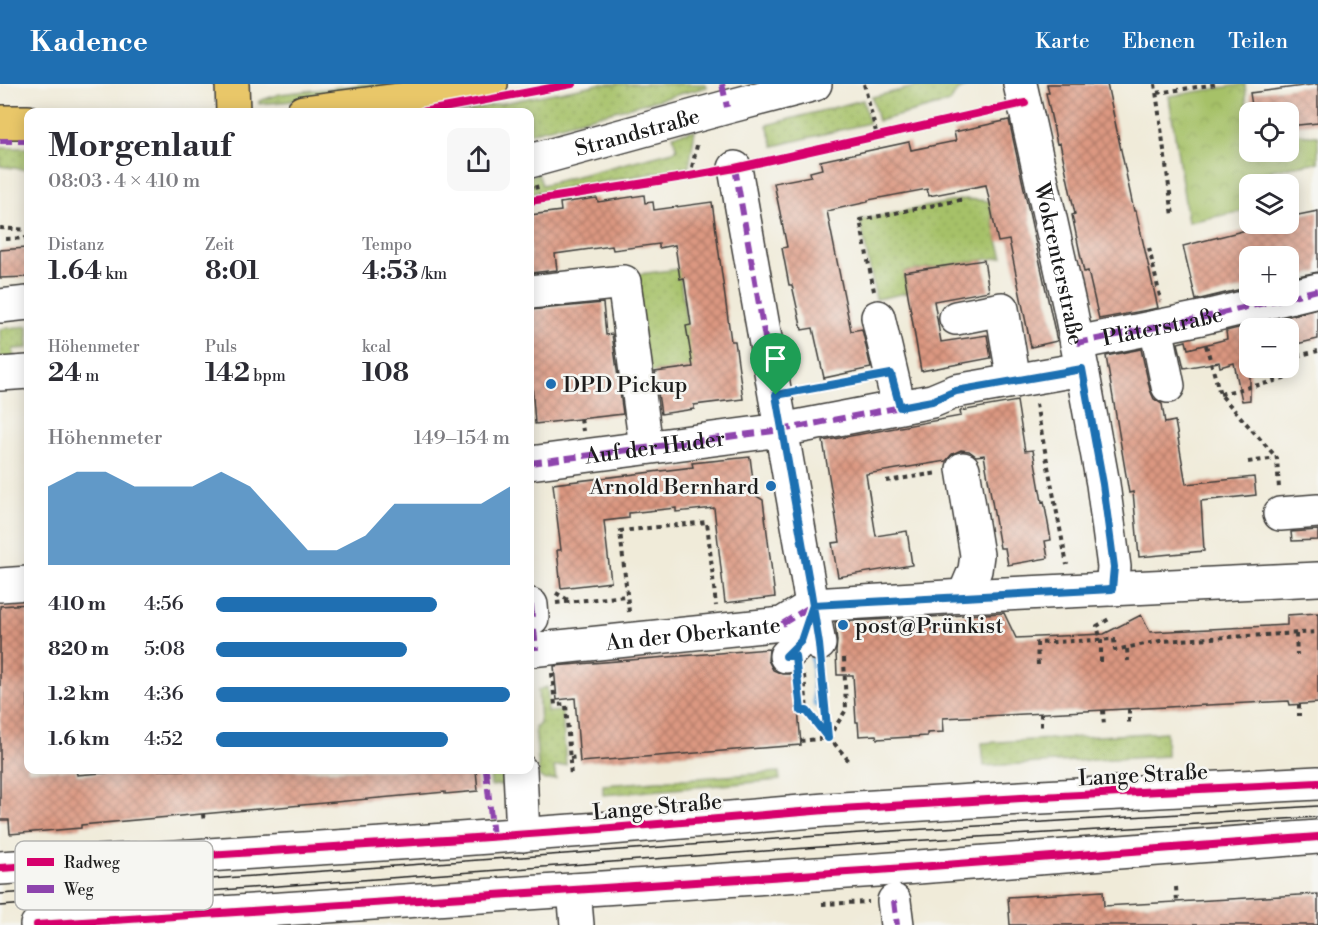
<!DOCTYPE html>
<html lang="de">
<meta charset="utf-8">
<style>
body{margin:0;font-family:"Libre Bodoni",serif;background:#f7f7f7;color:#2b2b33;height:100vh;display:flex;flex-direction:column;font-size:22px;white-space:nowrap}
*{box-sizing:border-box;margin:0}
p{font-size:20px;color:#7c7c81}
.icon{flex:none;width:33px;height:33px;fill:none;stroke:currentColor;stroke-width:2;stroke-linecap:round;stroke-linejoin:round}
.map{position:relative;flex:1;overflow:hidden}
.sheet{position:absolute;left:24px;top:24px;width:510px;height:666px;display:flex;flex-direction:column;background:#fff;border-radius:12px;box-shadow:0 3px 15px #0003}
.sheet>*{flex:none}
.controls{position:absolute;left:1239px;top:18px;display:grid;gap:12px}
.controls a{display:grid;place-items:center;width:60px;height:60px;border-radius:12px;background:#fff;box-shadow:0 3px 15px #0003;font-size:30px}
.pin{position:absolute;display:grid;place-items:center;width:51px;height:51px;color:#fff;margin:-62px -26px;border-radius:50% 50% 50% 0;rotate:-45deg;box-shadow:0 0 6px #0007}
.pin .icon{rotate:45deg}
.round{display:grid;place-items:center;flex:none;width:63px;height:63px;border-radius:12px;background:#f7f7f7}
.overview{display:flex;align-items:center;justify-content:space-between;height:102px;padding:0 24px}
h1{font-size:33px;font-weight:800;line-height:45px}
.stats{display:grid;grid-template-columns:repeat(3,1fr);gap:9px;height:102px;padding:6px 24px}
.stats div{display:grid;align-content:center}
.stats b{font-size:26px;font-weight:800}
.stats small{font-size:16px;font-weight:400}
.stats p{font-size:16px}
.chart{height:168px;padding:12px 24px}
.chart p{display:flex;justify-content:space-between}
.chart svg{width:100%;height:108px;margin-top:6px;fill:#1f6fb2;opacity:.7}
ul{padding:0 24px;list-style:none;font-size:20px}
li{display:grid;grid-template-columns:96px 72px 1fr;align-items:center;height:45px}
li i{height:15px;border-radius:8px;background:#1f6fb2}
header{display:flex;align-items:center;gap:36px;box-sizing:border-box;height:84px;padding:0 30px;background:#1f6fb2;color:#fff}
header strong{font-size:28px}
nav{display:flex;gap:33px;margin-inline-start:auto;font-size:21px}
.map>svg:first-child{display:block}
.grass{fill:url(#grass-dots);stroke:#616e42;stroke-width:1.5}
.park{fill:url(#park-crowns);stroke:#616e42;stroke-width:1.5}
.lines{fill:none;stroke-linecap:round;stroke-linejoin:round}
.stream{stroke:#62a6d7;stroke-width:7}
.building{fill:url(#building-cross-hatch)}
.minor-casing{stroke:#3c3b38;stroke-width:36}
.major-casing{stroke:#3c3b38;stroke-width:36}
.path{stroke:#3c3b38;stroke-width:4;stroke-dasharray:4.5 4.5;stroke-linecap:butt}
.minor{stroke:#fff;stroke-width:33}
.major{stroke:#e9c769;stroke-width:33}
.tram{stroke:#1c1c1c;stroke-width:1.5}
.quiet{stroke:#8e44ad;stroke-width:6;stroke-dasharray:12 6;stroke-linecap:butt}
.cycleway-casing{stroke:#f6f6f2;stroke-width:11}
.cycleway{stroke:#d6006c;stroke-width:8}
.route-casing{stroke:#fff;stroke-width:12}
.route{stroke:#1f6fb2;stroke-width:8}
.poi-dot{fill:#1f6fb2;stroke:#f6f6f2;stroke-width:2}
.labels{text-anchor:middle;stroke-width:5;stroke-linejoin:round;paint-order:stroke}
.street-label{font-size:22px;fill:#1c1c1c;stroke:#f6f6f2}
.poi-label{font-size:22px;fill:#1c1c1c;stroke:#f6f6f2;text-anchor:start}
.key{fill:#f6f6f2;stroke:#b5b5b2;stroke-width:1.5}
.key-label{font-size:16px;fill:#1c1c1c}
</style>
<header>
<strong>Kadence</strong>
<nav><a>Karte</a><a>Ebenen</a><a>Teilen</a></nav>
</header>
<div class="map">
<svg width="1318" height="841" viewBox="0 0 1318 841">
<defs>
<pattern id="grass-dots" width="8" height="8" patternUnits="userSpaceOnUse" patternTransform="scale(1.5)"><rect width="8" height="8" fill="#a6c168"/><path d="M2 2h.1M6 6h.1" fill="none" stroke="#8ea55a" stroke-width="1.8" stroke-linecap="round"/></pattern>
<pattern id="park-crowns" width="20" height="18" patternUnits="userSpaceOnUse" patternTransform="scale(1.5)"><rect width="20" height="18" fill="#a6c168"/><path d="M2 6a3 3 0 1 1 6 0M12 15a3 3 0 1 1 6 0" fill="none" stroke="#8ea55a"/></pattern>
<pattern id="building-cross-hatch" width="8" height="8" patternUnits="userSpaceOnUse" patternTransform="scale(1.5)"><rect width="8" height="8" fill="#dc9881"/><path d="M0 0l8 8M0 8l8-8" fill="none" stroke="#b27b69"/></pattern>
</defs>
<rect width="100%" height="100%" fill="#f6f6f2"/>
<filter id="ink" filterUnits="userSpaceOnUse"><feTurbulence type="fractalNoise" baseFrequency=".0167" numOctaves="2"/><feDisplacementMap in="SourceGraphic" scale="12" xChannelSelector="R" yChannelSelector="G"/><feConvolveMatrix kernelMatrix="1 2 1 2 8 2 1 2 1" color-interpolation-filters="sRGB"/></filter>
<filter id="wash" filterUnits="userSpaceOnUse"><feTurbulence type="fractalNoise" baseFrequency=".008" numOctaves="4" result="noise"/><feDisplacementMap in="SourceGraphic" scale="24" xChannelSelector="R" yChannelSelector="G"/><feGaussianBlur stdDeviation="1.35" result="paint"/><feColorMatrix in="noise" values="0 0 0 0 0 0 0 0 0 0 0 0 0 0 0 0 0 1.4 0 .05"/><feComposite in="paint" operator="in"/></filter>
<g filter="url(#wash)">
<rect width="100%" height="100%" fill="#f0ebd9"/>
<path class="grass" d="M366 0H409L318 15 259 20V17L280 10Z
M599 0H706L707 3 530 49V28H458Z
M927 0H970L957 7 950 18 878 37 872 13Z
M863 16 869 39 774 62 767 41Z
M695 46 689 83 530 110V92L538 89 542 101 677 66 673 51Z
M0 64H28V86L0 82Z
M965 115 989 117 997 154 1003 173 904 188 907 209 876 215 860 136Z
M679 185 688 251 701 290 688 284 636 290 624 192Z
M28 242V264L13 265 15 281 0 282V245Z
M547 603 549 621H547V628L562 627 566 681 554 683 556 695 545 696 539 692 535 643 540 640 538 606Z
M1166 648 1167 672 984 682 982 659Z
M490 686H506L508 700 491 702Z
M779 688 780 696 603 711V701Z"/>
<path class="park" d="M1245 0 1249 46 1250 68H1288L1289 49 1318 52V78L1271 86 1272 100H1250L1249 126 1188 138 1169 12Z"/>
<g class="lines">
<path class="stream" d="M813 568 816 620"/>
</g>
<g id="blocks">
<path class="building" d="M1047 0H1107L1134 127H1136L1158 224 1099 235 1088 187 1084 188 1081 174 1072 131 1075 130 1060 59 1057 60 1046 9H1049Z
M1318 0V39L1288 42V28H1253L1250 9Z
M1009 36 1057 257 1031 263 1009 156 998 158 986 101 929 112 927 105 868 116V118L827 127 851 247 862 245 871 284 824 294 813 244 802 246 792 201H789L782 164 787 163 774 99 811 92 810 88 822 85 820 77 909 58 911 66 956 57 954 48Z
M644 111 645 119 653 118 654 126 712 118 731 257H735L743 315 694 321V325L661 330 655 288 693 283 686 242 691 241 684 194 680 195 675 161 659 164V160L613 166 612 162 555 170 557 186 530 189V131L561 127 560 119 597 114 598 118Z
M1318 127V188L1288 194V172H1250V203L1196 216 1183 162 1270 140H1288V133Z
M26 164 28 193 0 194V166Z
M984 176 989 207 934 217 941 258 987 251 991 274 921 287 904 188Z
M603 219 606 251 612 250 623 330 535 340 530 274V226Z
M1318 225V255L1288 262V244H1250V316L1242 317 1234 279 1220 283 1219 278 1184 284 1178 259 1186 257 1188 265 1227 255 1226 247Z
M1141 265 1150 306 1154 315 1162 320 1165 339 1175 337 1186 400 1254 393 1256 411 1201 417 1204 467 1139 473 1133 408 1129 409 1106 272Z
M1017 317 1025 367 1033 366 1042 418 1044 417 1051 456 1045 457 1048 474 1008 481 1005 464H1000L984 371 976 372 969 367 961 366 952 370 946 377 866 390 876 452 907 447 912 481 838 493 832 459 840 458 823 357 961 332 960 327Z
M750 373 755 411 763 416 775 513 725 519 714 424 676 428V424L629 429V434L604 437 611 498 561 504 557 466H561L553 400 693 383 692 379Z
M1318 446V456L1292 457 1291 448Z
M28 520V686H76L77 691 140 686H476L478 707 445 710V708L213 729 81 741V744L10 750 9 736H0V522Z
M1004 529 1016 554 1104 550 1141 531 1150 548 1287 541V531L1318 529V619L1290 621 1289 617 943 634 944 648 927 649V652L877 655 876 651 859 652 858 638H856L853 591H837L836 568 837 557 835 538Z
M769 565 768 576 773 586 782 590H790L795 588 801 661 580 678 575 614 557 616 554 582Z
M1103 807 1104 822 1318 810V841H1010L1008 813Z"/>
</g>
</g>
<g filter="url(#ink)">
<use href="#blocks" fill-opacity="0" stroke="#3c3b38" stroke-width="1.5"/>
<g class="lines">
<g class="minor-casing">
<g id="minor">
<path id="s1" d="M1020 0 1070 224 1082 285 1103 400 1114 483 1112 505"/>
<path id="s2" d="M530 77 727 23 815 0"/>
<path d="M735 84 819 560"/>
<path d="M530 208 624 198 646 363"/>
<path d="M0 222 28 219"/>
<path d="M878 233 899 323"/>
<path d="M956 234 1002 225 1014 297"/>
<path d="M1156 243 1168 302"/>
<path id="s3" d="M1077 259 1201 234 1318 206"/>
<path d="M0 290 28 288"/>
<path id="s4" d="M530 379 781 346 932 317 956 307 1082 285"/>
<path d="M963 385 977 471 975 486 964 512"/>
<path d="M1280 430 1318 427"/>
<path d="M0 501 28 499"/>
<path d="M531 521 532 534"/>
<path id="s5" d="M530 566 782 540 813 521 964 512 1318 495"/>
<path d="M786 572 801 557 813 521"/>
<path d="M520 686 523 751"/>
<path d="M0 784 446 756 599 745 825 726 1021 714 1318 699"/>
<path d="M574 806 577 841"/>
<path d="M894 817 897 841"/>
<path d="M37 841 878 786 1318 753"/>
</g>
</g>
<g class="major-casing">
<path id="major" d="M232 0 233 28
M303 28 406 15 491 0
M0 38H28"/>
</g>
<path class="path" d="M864 0 877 52
M1155 0 1173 132
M1157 9 1217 0
M690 92 698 57
M536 101 539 115
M0 144 28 146
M6 155 28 154
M1149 164 1161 217
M874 207 860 136 965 115
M1206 261 1220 310 1277 374
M1288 274 1318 267
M800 307 866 294
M1220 310 1284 295 1281 284
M1036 320 1067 481
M581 335 583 347
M1248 378 1277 374 1279 405
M886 397 938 389
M556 509 570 517
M556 519 627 512
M629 528 620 447 707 438 716 522
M912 545 957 543
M1296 550 1297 571
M1127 565 1128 577
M1101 578V556L1097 542 1111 534
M1038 581 1037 559 1114 555 1115 566 1160 557 1318 548
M822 585 828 652
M552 589 555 621 566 620 571 693
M804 591 807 627
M798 594 801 627H807L849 677
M1299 620V632
M1129 625V641
M1103 626 1104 643
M1041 629V646
M828 654 846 626 844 573
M800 657 828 654
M570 674 579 673
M203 730 204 739
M1176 803 1177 818
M822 820 869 818"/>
<use href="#minor" class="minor"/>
<use href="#major" class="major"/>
<path class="tram" d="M0 810 874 748 1318 722
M0 822 875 759 1318 733"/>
<path class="quiet" d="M722 0 727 23
M0 57H28
M735 84 819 560
M1077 259 1201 234 1318 206
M530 379 781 346 932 317 956 307 1082 285
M531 521 532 534
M782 540 813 521 862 518
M534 545 536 566
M486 686 493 753
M894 817 897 841"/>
<g class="cycleway-casing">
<path id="cycleway" d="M422 28 572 0
M530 117 690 92 735 84 1025 19
M0 784 446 756 599 745 825 726 1021 714 1318 699
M37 841 878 786 1318 753"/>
</g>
<use href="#cycleway" class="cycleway"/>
</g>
</g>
<g class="lines" filter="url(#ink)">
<g class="route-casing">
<path id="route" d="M776 311 811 509 819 560 828 654 807 627H801L795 572H786L801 557 813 521 1112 505 1114 483 1103 400 1082 285 956 307 932 317 900 323 891 290 776 311"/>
</g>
<use href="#route" class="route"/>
</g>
<g class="poi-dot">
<circle cx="551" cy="300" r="6"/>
<circle cx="771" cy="402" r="6"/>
<circle cx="843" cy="541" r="6"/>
</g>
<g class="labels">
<g class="street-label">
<text dy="8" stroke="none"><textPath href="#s2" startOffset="111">Strandstraße</textPath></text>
<text dy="8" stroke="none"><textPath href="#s1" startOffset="184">Wokrenterstraße</textPath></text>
<text dy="8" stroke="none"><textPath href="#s3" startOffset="87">Pläterstraße</textPath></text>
<text dy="8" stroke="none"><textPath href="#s4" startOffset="126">Auf der Huder</textPath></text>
<text dy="8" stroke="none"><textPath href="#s5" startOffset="164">An der Oberkante</textPath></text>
<text transform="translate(1143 690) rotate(-3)" y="8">Lange Straße</text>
<text transform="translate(657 722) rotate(-5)" y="8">Lange Straße</text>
</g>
<g class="poi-label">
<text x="563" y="308">DPD Pickup</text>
<text x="759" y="410" text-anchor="end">Arnold Bernhard</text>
<text x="855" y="549">post@Prünkist</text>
</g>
</g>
<rect x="15" y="757" width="198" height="69" rx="9" class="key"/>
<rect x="27" y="774" width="27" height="8" fill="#d6006c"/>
<rect x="27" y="801" width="27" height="8" fill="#8e44ad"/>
<g class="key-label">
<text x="64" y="784">Radweg</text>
<text x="64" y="811">Weg</text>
</g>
</svg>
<div class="controls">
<a><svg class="icon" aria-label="locate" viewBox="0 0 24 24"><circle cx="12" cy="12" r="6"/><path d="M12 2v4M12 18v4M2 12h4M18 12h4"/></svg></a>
<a><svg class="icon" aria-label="layers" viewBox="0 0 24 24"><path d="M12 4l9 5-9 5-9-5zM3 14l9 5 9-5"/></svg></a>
<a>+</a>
<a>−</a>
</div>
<div class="pin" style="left:776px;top:311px;background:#1e9e55"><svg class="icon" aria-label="arrive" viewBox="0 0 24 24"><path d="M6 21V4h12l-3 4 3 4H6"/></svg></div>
<section class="sheet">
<div class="overview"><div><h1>Morgenlauf</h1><p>08:03 · 4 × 410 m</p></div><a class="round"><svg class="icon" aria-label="share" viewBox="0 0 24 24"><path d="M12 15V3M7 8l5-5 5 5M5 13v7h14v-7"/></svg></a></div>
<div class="stats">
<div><p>Distanz</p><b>1.64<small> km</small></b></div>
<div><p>Zeit</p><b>8:01</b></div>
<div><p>Tempo</p><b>4:53<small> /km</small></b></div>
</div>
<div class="stats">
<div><p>Höhenmeter</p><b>24<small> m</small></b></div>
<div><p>Puls</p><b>142<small> bpm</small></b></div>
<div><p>kcal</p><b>108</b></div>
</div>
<div class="chart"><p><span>Höhenmeter</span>149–154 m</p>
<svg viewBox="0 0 160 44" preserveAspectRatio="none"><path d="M0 44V12L10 6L20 6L30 12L40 12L50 12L60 6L70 12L80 25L90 38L100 38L110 32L120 19L130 19L140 19L150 19L160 12V44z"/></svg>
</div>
<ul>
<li><b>410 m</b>4:56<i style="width:75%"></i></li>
<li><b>820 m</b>5:08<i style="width:65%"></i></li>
<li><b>1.2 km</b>4:36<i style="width:100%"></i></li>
<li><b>1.6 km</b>4:52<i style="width:79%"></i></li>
</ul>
</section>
</div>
